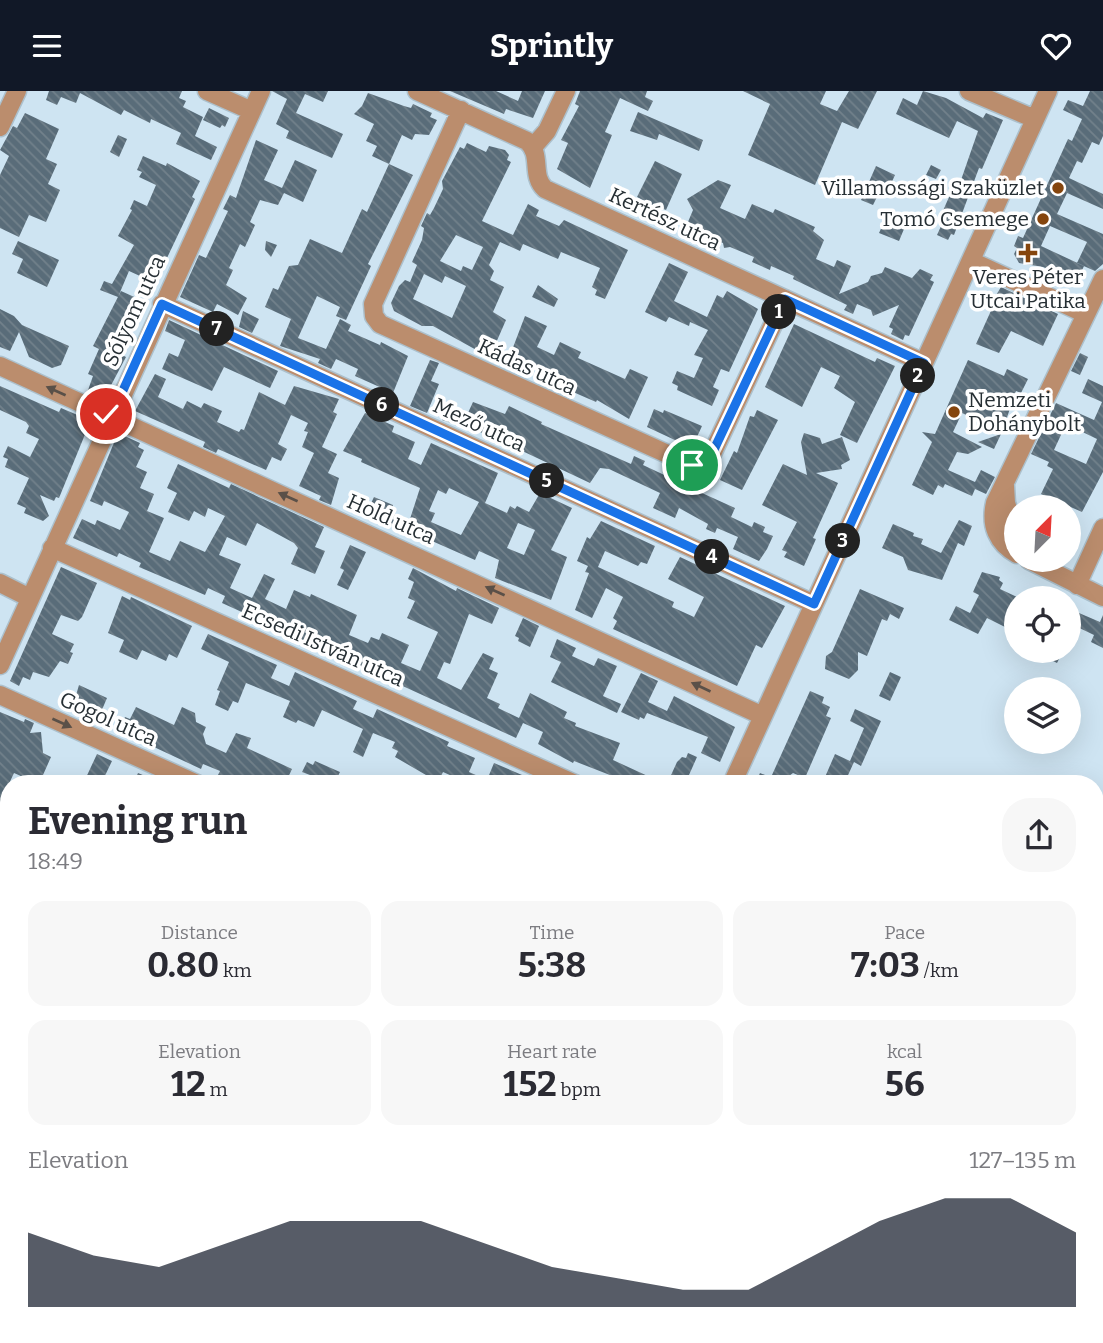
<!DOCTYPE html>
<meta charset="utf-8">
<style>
body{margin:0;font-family:Bitter,serif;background:#f7f7f7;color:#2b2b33;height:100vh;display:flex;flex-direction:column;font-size:26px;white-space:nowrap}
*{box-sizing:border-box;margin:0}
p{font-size:23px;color:#7c7c81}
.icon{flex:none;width:38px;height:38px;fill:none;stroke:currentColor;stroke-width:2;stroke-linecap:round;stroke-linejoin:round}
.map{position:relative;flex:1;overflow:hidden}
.drawer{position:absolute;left:0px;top:684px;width:1104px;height:569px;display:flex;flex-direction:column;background:#fff;border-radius:28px 28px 0 0;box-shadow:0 7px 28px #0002}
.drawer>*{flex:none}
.needle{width:46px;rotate:24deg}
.buttons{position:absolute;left:1004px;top:404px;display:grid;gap:14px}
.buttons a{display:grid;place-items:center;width:77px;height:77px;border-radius:50%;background:#fff;box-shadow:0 7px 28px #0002;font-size:35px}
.pin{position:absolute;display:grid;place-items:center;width:60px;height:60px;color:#fff;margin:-30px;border:4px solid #fff;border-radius:50%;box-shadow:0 2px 7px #0007}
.km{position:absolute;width:35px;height:35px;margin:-18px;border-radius:50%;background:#222;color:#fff;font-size:19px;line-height:35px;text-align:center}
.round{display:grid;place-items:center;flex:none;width:74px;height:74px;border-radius:28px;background:#f7f7f7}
.head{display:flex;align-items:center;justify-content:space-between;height:119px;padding:0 28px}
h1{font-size:38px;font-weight:700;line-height:52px}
.figures{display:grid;grid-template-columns:repeat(3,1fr);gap:10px;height:119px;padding:7px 28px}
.figures div{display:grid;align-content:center;border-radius:18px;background:#f7f7f7;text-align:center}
.figures b{font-size:35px;font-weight:700}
.figures small{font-size:19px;font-weight:400}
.figures p{font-size:19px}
.chart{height:196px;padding:14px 28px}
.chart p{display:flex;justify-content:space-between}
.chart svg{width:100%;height:126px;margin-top:7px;fill:#111827;opacity:.7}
header{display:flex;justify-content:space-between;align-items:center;height:91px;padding:0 28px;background:#111827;color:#fff;font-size:32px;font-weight:700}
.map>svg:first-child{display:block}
.building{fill:url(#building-back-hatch);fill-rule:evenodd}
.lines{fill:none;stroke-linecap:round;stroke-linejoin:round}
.minor-casing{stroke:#acc0cc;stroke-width:21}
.minor{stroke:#bb8d6d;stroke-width:18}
.oneway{fill:#5a5048}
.route-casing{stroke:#fff;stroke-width:14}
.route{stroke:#1a73e8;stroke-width:9}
.poi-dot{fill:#85450d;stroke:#fff;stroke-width:2.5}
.labels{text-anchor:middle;stroke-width:7;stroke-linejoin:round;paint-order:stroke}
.poi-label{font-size:21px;fill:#262f34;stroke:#fff;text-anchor:end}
.street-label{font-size:21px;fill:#262f34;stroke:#fff}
</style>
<header><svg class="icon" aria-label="menu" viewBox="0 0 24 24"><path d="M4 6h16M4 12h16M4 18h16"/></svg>Sprintly<svg class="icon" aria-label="heart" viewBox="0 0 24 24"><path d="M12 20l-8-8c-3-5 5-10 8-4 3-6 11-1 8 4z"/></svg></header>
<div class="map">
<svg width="1103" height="1252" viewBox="0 0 1103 1252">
<defs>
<pattern id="building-back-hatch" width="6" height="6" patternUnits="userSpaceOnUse" patternTransform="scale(1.75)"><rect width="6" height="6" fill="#596c79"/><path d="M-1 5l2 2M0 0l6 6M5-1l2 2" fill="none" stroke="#72818b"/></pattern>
</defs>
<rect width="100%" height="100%" fill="#cee4f2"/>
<path class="building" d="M49 0H182L179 7 186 10 183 16 203 26 195 45 217 56 211 69 176 53 181 42 151 28 150 32 124 19 121 24 80 2 76 12 61 6 57 14 46 9Z
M272 0H328L323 11 305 3 296 22 343 43 332 67 286 47 289 40 276 33 287 8Z
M450 0H496L518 10 522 0H545L533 27 506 18 504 23Z
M580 0H647L645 6 653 10 648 20 620 7 605 41 612 44 590 97 557 78 568 52 561 49 579 15 575 13Z
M743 0H826L820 13 837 20 849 0H877L858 38 842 31 815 94 748 64 770 13Z
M923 0 946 7 983 27 986 22 1003 29 982 78 979 77 954 144 951 143 948 149 937 144 942 133 938 131 957 88 961 89 978 40 957 30 949 47 896 23 903 7 917 14Z
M1090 0H1103V45L1099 54 1092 51 1082 72 1077 70 1069 87 1103 103V118L1067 102 1057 123 1103 143V173L1095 180 1077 172 1087 151 1050 135 1041 155 1084 175 1077 190 1043 176 1019 172 1014 163 1017 157 1014 155 1018 145 1023 147 1068 48 1072 50 1082 28 1063 19 1068 9 1083 15Z
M368 2 404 15 411 17 413 13 432 22 430 26 437 29 429 44 415 43 412 49 402 44 389 73 413 84 368 173 371 175 346 229 336 225 340 216 317 205 298 247 326 258 340 228 351 234 348 240 380 254 381 251 408 265 393 302 355 285 358 278 336 268 331 278 318 272 320 268 280 255 291 228 265 216 273 197 278 199 289 175 298 174 310 148 342 162 362 118 367 121 389 73 372 65 377 55 366 50 374 33 354 23 362 15Z
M209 17 229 27 225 36 222 34 220 37 203 29Z
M638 21 703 49 699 60 659 43 657 49 630 40Z
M25 22 59 38 46 68 57 73 48 93 60 99 46 131 29 124 19 146 0 137V84L9 65 0 59 13 35 17 37Z
M118 44 127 48 119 66 110 61Z
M256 49 278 59 264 89 282 97 295 69 317 79 303 111 284 102 278 114 260 109 250 131 255 134 245 156 240 153 229 177 233 179 226 194 247 207 238 224 217 213 213 221 180 206 199 164 206 167 228 120 223 118 230 104 236 107Z
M467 52 486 61 489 55 505 59 509 64 507 69 511 71 482 130 513 144 528 113 539 119 536 125 559 135 564 129 628 159 605 208 595 204 597 199 592 196 600 177 561 161 558 168 523 153 520 160 500 151 489 174 494 180 490 189 504 196 493 221 506 229 492 261 483 256 480 261 433 235H422L394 220 391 212 399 195 405 189 410 191 417 174 412 171 422 149 424 137 421 135 427 122 430 124 434 117 443 98 442 90 460 56 464 58ZM456 144 483 156 472 179 463 175 461 180 440 170ZM424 183 442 192 445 185 466 195 452 227 413 208Z
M143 65 166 75 167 72 200 90 192 106 195 108 157 188 153 186 151 190 129 180 118 206 100 199 104 190 112 193 134 154 118 145 132 119 130 118 134 109 147 115 156 94 139 86 142 81 137 79Z
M655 70 682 83 666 119 658 116 656 122 643 116 645 110 637 106Z
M931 74 941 79 936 88 926 84Z
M876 75 895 84 890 95 884 92 873 114 861 109Z
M718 89 731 94 720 117 745 128 752 113 773 122 775 118 815 136 813 140 824 149 816 168 834 176 837 169 851 175 839 203 868 191 871 185 882 182 885 176 912 187 920 178 933 184 930 189 934 191 909 245 905 244 903 249 891 243 893 238 889 236 899 214 873 225 871 219 857 213 853 223 844 219 847 214 793 188 794 185 771 175 770 179 752 171 754 166 730 156 724 157 723 152 685 138 693 119 687 108Z
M885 129 904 138 899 150 879 142Z
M18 150 59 169 47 196 17 182 23 168 12 163Z
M266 150 277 154 271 166 265 159Z
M669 172 688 181 674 210 707 226 717 204 723 207 727 200 758 218 729 281 721 278 713 296 719 299 712 315 677 299 678 295 672 292 677 280 694 287 703 267 694 264 708 239 690 231 689 235 669 226 666 231 645 221Z
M538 194 558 208 554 216 532 206Z
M1001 196 1058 223 1043 255 1011 240 999 262 976 253 994 213 992 211Z
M121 200 141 209 120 263 126 266 108 300 110 301 107 311 87 302 93 285 88 283 99 258 93 255Z
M0 218 14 225 22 234 69 255 61 274 52 277 29 266 19 241 10 260 0 256Z
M243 220 259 228 252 242 239 236Z
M525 225 547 235 537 256 554 264 560 251 581 261 578 267 625 288 630 278 648 286 629 328 597 309 596 311 541 287 544 280 522 270 519 277 507 272Z
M169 229 278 280 270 297 224 276 212 300 162 278 169 262 178 266 185 249 165 240Z
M794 233 875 271 877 267 895 275 857 352 840 344 855 311 834 297 840 285 821 276 802 316 765 296Z
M1080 262 1088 266 1080 284 1071 280Z
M430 269 439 272 431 290 439 293 427 322 410 315Z
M968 269 1004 285 1007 278 1028 288 1021 302 1016 300 1002 341 962 322 953 341 982 356 968 363 957 361 948 379 975 391 981 379 995 386 986 403 975 398 972 405 945 393 943 397 938 394 933 404 912 394 932 351 922 341 935 343Z
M155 283 166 288 158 306 183 318 187 310 201 317 204 312 222 320 217 331 239 341 241 338 244 339 259 301 285 314 294 295 339 308 333 321 337 323 322 356 337 363 328 382 339 387 331 414 319 409 321 405 299 395 314 362 302 356 308 341 304 340 308 332 291 324 278 353 287 358 281 370 272 366 266 379 218 358 216 362 203 356 205 351 135 320Z
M1088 288 1103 295V381L1082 421 1041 403 1053 378 1047 375 1049 371 1031 363 1056 312 1094 329 1102 311 1082 302ZM1066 333 1097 348 1086 373 1054 359Z
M0 295 59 321 61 317 94 331 89 343 86 341 59 407 56 406 54 410 40 404 49 425 43 430 24 422 26 417 17 413 29 387 5 376 8 368 3 366 8 355 30 366 39 348 26 342 29 335 26 331 0 319Z
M473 311 505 323 509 315 542 331 541 333 631 373 634 365 645 370 643 374 675 389 694 396 697 390 705 394 702 402 735 417 731 426 752 436 754 431 765 436 763 441 773 445 767 458 759 470 733 458 738 446 717 437 715 442 706 438 708 433 679 417 675 427 653 417 660 402 609 378 600 377 590 392 486 343 442 329 449 315 467 324Z
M654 318 663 322 664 319 702 335 692 357 647 336Z
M757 319 778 329 742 399 720 389 734 360 737 362 750 325 754 326Z
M365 322 394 335 392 341 415 351 408 368 421 374 431 352 498 382 485 412 507 422 510 415 515 418 517 415 529 421 540 402 572 417 551 459 567 466 551 509 495 487 499 469 479 460 475 469 432 450 430 454 383 430 365 425 374 406 393 414 392 423 409 431 420 397 361 371 362 368 343 360ZM449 397 479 411 461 444 431 431 435 422 429 420 438 399 446 403ZM518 432 535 439 524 464 507 457Z
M118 342 140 352 138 356 144 359 136 376 147 381 140 397 154 403 147 420 164 427 149 461 170 470 180 450 205 461 225 425 208 417 205 426 194 420 189 430 168 421 177 402 167 397 178 373 229 397 231 393 324 436 315 456 325 460 315 483 291 473 298 457 294 452 257 432 246 455 227 446 219 464 241 473 230 497 252 507 264 483 275 488 265 508 286 518 294 499 310 506 311 503 357 524 349 544 368 552 371 546 379 549 382 542 409 554 401 572 420 580 438 541 407 527 415 510 408 507 414 491 408 488 413 477 456 500 457 497 499 517 492 533 469 523 450 573 444 571 437 587 461 599 483 562 494 567 489 578 498 582 487 607 500 613 498 617 519 627 530 602 567 621 564 627 576 632 575 635 620 652 613 669 665 693H619L613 690 615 686 574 670 573 672 538 653 543 641 523 632 516 647 222 512 225 505 208 497 205 504 139 476 141 472 119 462 117 466 73 447 82 428 95 434 97 429 120 439 129 421 104 410 102 415 90 410Z
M804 342 820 347 822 353 842 346 850 369 841 374 842 378 816 382 838 392 813 447 816 448 804 475 784 466 787 461 782 459 797 431 762 414 783 373 807 384 801 351Z
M1001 343 994 358 978 351Z
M959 429 972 435 964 455 958 452 942 489 908 479 903 466 882 457 893 433 914 442 913 445 923 448 921 453 941 462Z
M601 430 655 455 647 473 641 471 638 475 605 460 598 476 674 511 672 516 694 526 704 506 668 488 680 466 785 515 762 557 756 554 737 595 613 538 617 530 613 527 623 506 606 497 592 527 575 519 589 482 585 481 588 475 577 470 587 446 590 448Z
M350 454 366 461 348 499 337 494 344 479 340 477Z
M61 476 97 492 82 526 78 530 61 524 52 543 74 553 70 561 73 562 68 573 60 570 49 586 33 581 30 589 23 586 19 595 10 590Z
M982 481 1000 486 999 489 1003 492 1000 498 1017 506V542L987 527 978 543 949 529 956 515 970 522 979 504 973 501Z
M860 498 904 517 899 528 890 523 887 530 882 528 867 565 858 561V579L849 588 825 578 826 565 832 561Z
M122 505 130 509 131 506 192 535 177 567 169 563 166 570 142 559 137 569 119 561 124 549 108 542Z
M1072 519 1100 531 1103 524V557L1091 551 1094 544 1069 532Z
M523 527 539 535 530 556 518 550 519 547 515 545Z
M208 543 277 574 271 587 289 595 295 581 357 610 353 618 373 627 377 618 449 651 447 655 475 667 469 681 487 689 494 672 543 693H470L443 681 438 691 395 666 398 660 392 657 395 651 373 642 363 666 353 661 363 638 322 619 314 636 298 629 296 632 283 626 290 610 246 592 238 612 233 610 228 620 215 614 220 600 217 599 229 571 201 558Z
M557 548 576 557 572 565 594 575 598 567 617 575 603 605 621 613 617 622 551 591 561 571 550 566Z
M1050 560H1063L1057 572 1047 567Z
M890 581 901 586 890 610 879 605Z
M641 582 658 590 648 611 667 620 674 605 735 636 720 671 701 662 708 646 647 622 644 628 640 626 639 629 621 621Z
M79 594 107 607 101 621 92 617 88 625 72 618Z
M810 600 824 606 822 612 830 616 826 625 831 627 805 687 793 682 789 685 772 684Z
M136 616 174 634 182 616 195 622 196 631 206 636 203 643 206 653 226 662 236 642 251 647 247 657 292 678 285 693H238L218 684 220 680 203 673 201 678 124 642 120 638 125 626 130 628Z
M855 618 881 630 861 675 854 671 844 693H822L835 663 850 670 864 637 850 630Z
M0 621 24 631 25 628 34 632 30 642 41 641 43 662 51 666 39 693 14 682 0 712Z
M688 662 697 666 685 693H667L677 671 682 666 686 667Z
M97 663 112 670 101 693H83Z
M315 670 340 681 334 693 302 681 307 671 313 674Z
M138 682 164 693H133Z
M760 682 787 693H755Z"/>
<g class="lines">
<g class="minor-casing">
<path id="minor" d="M207 0 252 20
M417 0 527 50C543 64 530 84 545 98L924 272
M969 0 1035 28
M461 19 373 213 374 225 380 233 694 375 703 372 711 365 785 208
M0 36 17 0
M533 56 547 40 566 0
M971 170 1086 223
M162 213 814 513
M0 275 763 625
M1005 395 1006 412 1017 446
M52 457 575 693
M1017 463C997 452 990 434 995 412L1103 188
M1029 469 1103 506
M0 492 30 507
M1077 494 1103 437
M0 574 261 0
M0 604 197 693
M732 693 1048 0
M0 728 9 732
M0 883 9 887
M0 1012 9 1016
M0 1168 9 1172
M169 1244 186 1252
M476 1252 480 1244"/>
</g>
<use href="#minor" class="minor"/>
</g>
<defs><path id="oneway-solid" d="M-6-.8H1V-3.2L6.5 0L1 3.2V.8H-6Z" transform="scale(1.75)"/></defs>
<g class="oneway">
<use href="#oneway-solid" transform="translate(56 300) rotate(-156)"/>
<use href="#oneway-solid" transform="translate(288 406) rotate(-156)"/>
<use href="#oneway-solid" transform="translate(495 500) rotate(-156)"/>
<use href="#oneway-solid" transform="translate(701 596) rotate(-155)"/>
<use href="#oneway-solid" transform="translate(62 632) rotate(24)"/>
</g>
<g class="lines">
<g class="route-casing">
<path id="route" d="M106 323 111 326 162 213 814 513 924 272 785 208 711 365 702 373 692 374"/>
</g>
<use href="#route" class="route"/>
</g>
<g class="poi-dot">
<circle cx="1058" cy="97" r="7"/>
<circle cx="1043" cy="128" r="7"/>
<path d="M1024.5 151.5h7v7h7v7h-7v7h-7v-7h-7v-7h7z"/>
<circle cx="954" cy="321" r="7"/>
</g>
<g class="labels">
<g class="poi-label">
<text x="1044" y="104">Villamossági Szaküzlet</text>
<text x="1029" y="135">Tomó Csemege</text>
<text x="1028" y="193" text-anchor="middle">Veres Péter<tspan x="1028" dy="24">Utcai Patika</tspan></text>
<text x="968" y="316" text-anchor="start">Nemzeti<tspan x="968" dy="24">Dohánybolt</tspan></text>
</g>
<g class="street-label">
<text transform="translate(665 128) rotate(25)" y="7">Kertész utca</text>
<text transform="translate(134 220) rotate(-65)" y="7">Sólyom utca</text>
<text transform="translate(527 276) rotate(25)" y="7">Kádas utca</text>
<text transform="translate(479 334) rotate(25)" y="7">Mező utca</text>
<text transform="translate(391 428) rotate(24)" y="7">Hold utca</text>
<text transform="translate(323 554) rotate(24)" y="7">Ecsedi István utca</text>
<text transform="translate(108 628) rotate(24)" y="7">Gogol utca</text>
</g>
</g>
</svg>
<div class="buttons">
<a><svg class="needle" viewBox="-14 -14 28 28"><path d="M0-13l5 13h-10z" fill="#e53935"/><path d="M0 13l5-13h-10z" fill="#7c7c81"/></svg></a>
<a><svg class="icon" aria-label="locate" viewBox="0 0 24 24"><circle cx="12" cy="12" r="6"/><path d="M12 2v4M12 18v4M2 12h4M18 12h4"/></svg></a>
<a><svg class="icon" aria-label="layers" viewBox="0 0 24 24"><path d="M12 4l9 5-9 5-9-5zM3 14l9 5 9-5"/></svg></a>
</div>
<div class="pin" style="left:692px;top:374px;background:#1e9e55"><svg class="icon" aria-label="arrive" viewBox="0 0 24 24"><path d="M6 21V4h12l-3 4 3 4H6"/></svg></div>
<div class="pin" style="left:106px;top:323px;background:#d93025"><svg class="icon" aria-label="check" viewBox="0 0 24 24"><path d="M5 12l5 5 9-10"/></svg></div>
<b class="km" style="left:779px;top:221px">1</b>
<b class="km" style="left:918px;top:285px">2</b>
<b class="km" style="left:843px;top:450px">3</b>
<b class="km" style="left:712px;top:466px">4</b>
<b class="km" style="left:547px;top:390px">5</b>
<b class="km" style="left:382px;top:314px">6</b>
<b class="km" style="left:217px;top:238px">7</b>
<section class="drawer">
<div class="head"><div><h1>Evening run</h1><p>18:49</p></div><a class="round"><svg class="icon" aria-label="share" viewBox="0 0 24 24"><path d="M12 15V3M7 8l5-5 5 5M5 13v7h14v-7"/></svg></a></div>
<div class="figures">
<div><p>Distance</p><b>0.80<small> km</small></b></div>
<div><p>Time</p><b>5:38</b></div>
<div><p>Pace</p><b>7:03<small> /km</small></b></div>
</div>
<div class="figures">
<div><p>Elevation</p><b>12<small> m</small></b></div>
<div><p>Heart rate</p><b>152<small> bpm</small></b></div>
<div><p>kcal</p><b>56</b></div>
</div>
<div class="chart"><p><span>Elevation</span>127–135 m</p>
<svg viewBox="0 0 160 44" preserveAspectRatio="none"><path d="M0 44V18L10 26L20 30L30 22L40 14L50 14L60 14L70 22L80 30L90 34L100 38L110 38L120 26L130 14L140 6L150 6L160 18V44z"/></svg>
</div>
</section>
</div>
